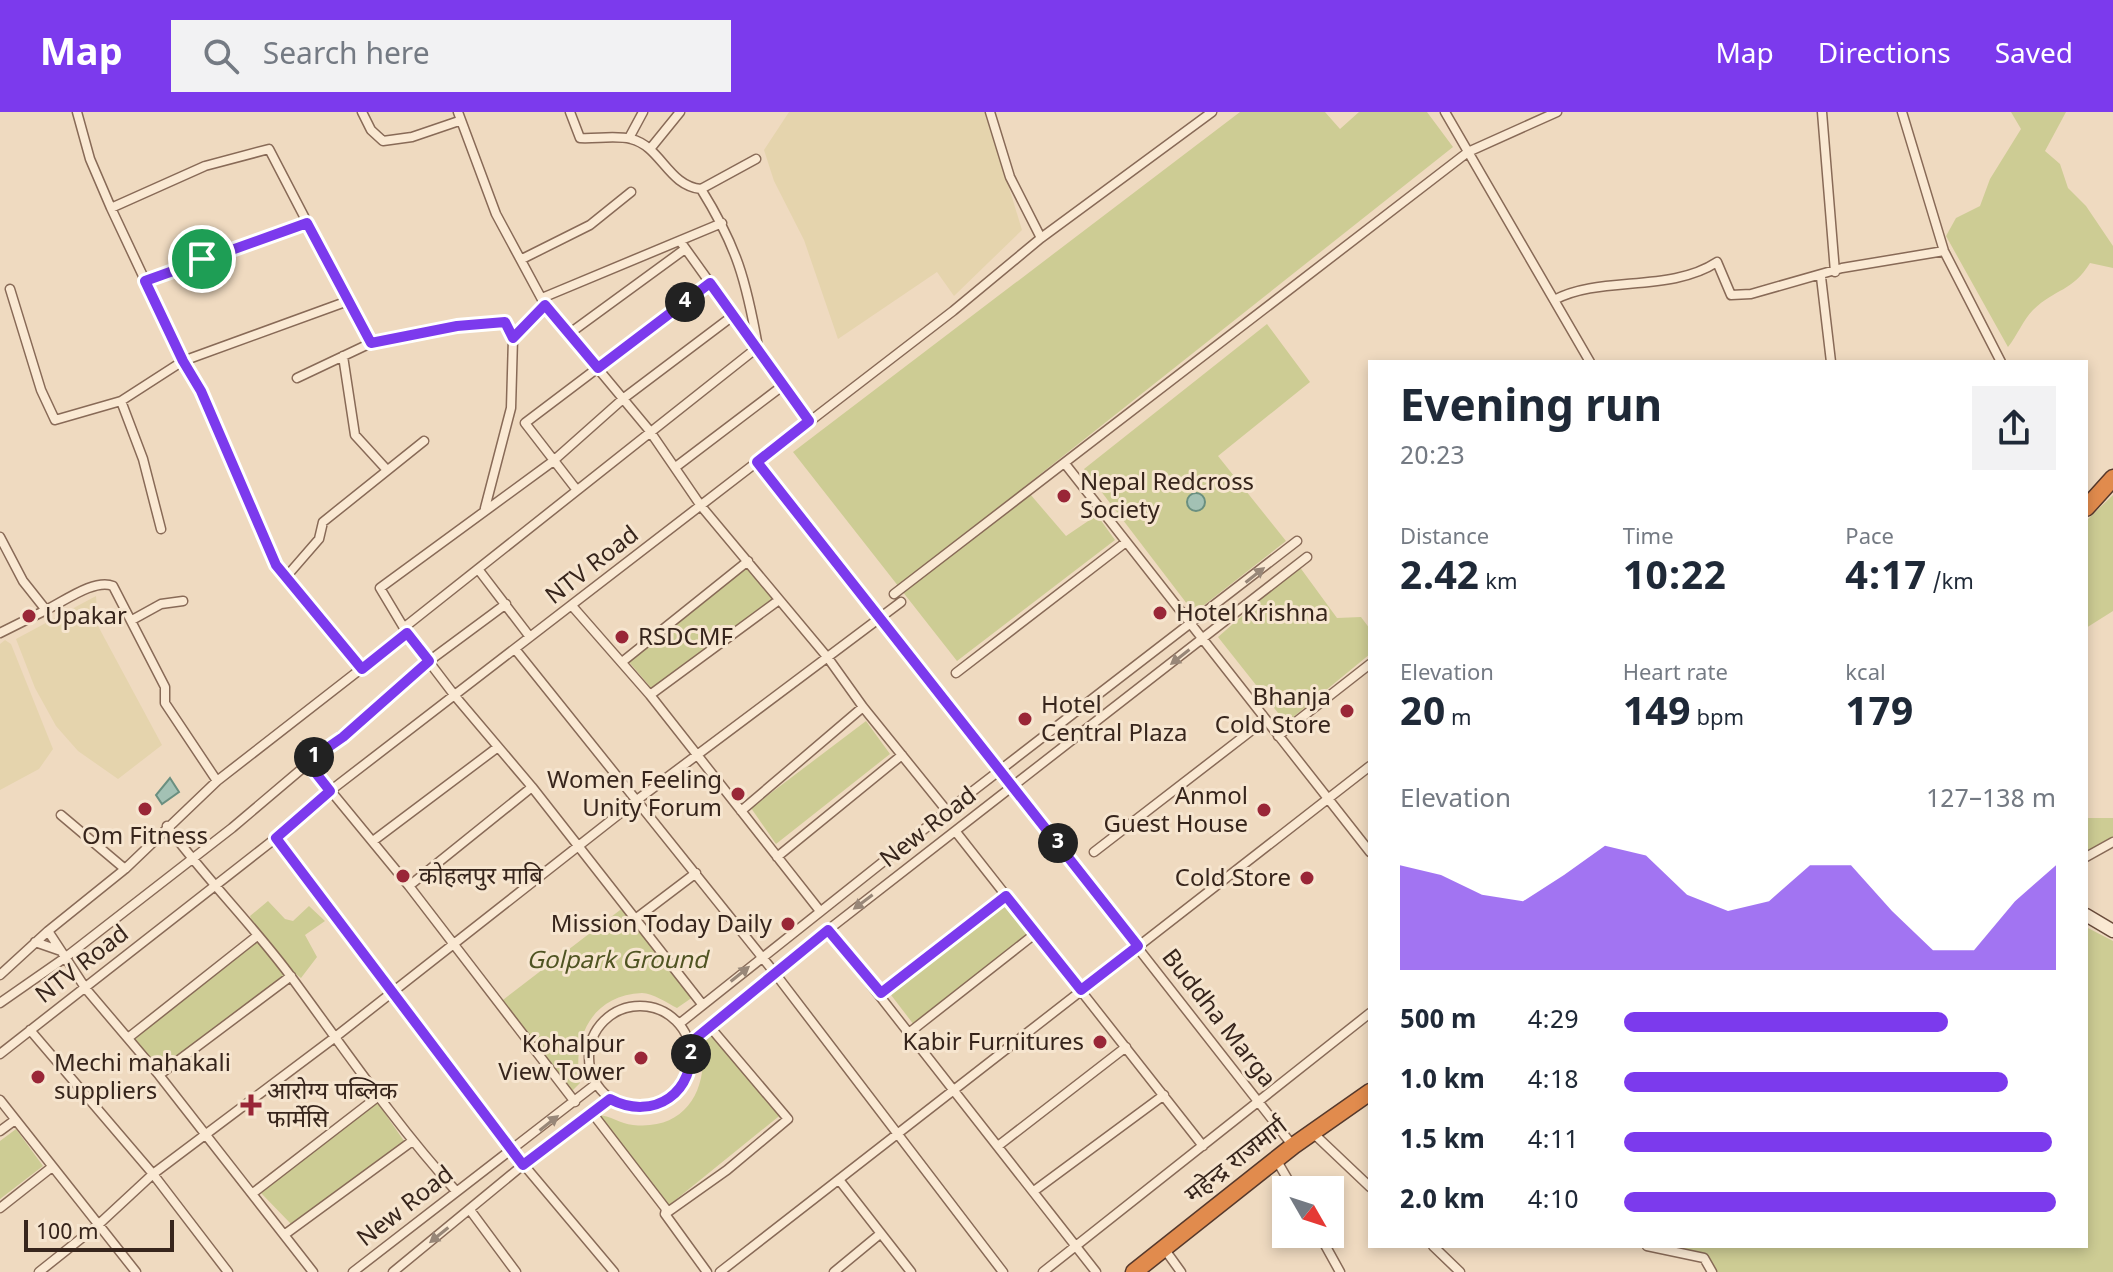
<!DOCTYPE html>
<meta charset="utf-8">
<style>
body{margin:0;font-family:Georgia,"Noto Sans Devanagari",serif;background:#f2f2f3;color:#1f2937;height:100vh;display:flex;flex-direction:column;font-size:30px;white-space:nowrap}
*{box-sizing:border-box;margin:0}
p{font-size:26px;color:#747a83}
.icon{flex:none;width:44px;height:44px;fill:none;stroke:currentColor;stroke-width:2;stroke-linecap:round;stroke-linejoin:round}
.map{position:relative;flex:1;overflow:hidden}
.details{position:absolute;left:1368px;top:248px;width:720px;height:888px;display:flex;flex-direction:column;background:#fff;border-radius:0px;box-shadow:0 4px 12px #0003}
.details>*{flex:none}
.needle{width:52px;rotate:129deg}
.buttons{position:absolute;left:1272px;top:1064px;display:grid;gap:16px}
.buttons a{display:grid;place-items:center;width:72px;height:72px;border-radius:0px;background:#fff;box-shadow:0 4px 12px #0003;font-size:40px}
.scale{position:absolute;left:24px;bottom:20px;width:150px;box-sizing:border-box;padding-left:8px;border:4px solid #37251c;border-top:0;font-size:22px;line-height:28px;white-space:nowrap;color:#37251c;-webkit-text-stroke:6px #f6e5cf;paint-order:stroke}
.pin{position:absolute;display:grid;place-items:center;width:68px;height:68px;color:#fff;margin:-34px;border:4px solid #fff;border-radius:50%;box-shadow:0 2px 8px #0007}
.km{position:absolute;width:40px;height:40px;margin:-20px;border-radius:50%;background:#222;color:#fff;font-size:22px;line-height:40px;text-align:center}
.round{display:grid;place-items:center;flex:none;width:84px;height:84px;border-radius:0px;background:#f2f2f3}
.headline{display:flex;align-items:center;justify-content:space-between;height:136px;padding:0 32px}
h1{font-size:44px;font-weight:700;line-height:60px}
.metrics{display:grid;grid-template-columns:repeat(3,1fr);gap:12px;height:136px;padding:8px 32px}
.metrics div{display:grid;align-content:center}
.metrics b{font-size:40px;font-weight:700}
.metrics small{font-size:22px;font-weight:400}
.metrics p{font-size:22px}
.chart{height:224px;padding:16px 32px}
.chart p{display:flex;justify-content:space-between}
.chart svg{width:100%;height:144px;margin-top:8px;fill:#7c3aed;opacity:.7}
ul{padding:0 32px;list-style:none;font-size:26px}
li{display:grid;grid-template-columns:128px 96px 1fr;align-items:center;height:60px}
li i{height:20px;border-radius:10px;background:#7c3aed}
header{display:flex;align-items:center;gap:48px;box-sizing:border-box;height:112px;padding:0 40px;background:#7c3aed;color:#fff}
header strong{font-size:38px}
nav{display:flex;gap:44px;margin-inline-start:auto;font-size:28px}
.search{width:560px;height:72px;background:#f2f2f3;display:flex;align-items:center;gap:20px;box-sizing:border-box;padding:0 28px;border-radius:0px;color:#747a83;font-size:30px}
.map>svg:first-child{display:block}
.farmland{fill:#e5d4ad}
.green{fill:#cdcc94}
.water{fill:#a3c1b4;stroke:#6a8f80;stroke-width:2}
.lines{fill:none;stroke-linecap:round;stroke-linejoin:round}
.street-casing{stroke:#886a57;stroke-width:11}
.secondary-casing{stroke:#6a4c3b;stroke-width:15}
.highway-casing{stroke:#56392c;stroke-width:19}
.street{stroke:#fae9d3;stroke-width:8}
.secondary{stroke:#fae9d3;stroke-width:12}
.highway{stroke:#e18b4d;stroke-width:16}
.oneway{fill:#988778}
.route-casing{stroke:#fff;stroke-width:16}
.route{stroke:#7c3aed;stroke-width:10}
.poi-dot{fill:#992637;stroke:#f6e5cf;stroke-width:3}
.labels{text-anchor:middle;stroke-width:6;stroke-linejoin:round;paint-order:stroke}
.poi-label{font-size:24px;fill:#37251c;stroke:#f6e5cf;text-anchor:start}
.street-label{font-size:24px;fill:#37251c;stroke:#f6e5cf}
.park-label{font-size:24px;font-style:italic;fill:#4f5422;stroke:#f6e5cf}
</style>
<header>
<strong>Map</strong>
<div class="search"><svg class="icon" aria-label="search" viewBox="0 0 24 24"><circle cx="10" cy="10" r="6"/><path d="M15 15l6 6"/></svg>Search here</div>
<nav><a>Map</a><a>Directions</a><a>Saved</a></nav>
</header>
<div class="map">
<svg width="2113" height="1160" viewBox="0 0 2113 1160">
<rect width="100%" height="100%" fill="#efdac0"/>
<path class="farmland" d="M789 0H986L1022 118 954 184 937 160 838 227 804 128 774 69 764 38Z
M96 484 98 514 162 633 118 667 78 639 56 614 35 576 16 527Z
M5 528 11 532 53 637 39 657 0 678V532Z"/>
<path class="green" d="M1240 0H1325L1340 17 1359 0H1427L1453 35 1024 375 1066 424 1097 403 1115 428 957 549 793 340Z
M2011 0H2066L2045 39 2060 52 2068 76 2086 94 2113 134V156L2090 151C2072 180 2056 176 2033 198 2023 208 2017 224 2008 235L1946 124 1956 106 1980 94 1990 67 2021 17Z
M1267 212 1310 270 1218 344 1286 429 1194 501 1084 357Z
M2113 383V499L2086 516V409Z
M749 454 772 487 652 577 629 550Z
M1299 454 1337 506 1361 505 1370 517V542L1286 611 1218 525Z
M866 609 890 642 776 732 751 696Z
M2086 706H2113V726L2086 741Z
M268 789 285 807 293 809 309 794 325 809 305 823 317 845 301 866C280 851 259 828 250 804Z
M1006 789 1033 821 914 913 888 879Z
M624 795 693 885 677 896C667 891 653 881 642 881 591 883 572 927 580 971L571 980 499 891Z
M2086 815 2113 829V1160H1712L1704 1146 1647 1134H2086Z
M255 826 287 864 159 960 131 927Z
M712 918 783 1001 668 1094 597 1003C611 1003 620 1012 633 1013 688 1019 710 974 701 927Z
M377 990 404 1029 291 1112 261 1081Z
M16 1017 43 1054 0 1087V1029Z"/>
<path class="water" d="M1187 390a9 9 0 1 1 18 0a9 9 0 1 1-18 0Z
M170 666 179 680 162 692 156 683Z"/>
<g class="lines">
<g class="street-casing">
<path id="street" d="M77 0 90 47 111 96 183 249 201 279 276 453 362 557
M362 0 371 18 383 29 412 25 459 9
M458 0 496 102 545 193 649 318 701 394 828 546 863 595 947 699
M990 0 1010 65 1041 126
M1445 0 1590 250
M1822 0 1835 160
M1902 0 1944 139 2001 250
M629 26 643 0
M650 37 680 0
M701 77 756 47
M111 96 205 54 269 37 348 189
M680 129 809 309
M522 147 590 113 631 80
M1821 165 1831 250
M145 169 307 111
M10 177 41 278 55 308 121 289 183 249 348 189 371 231 457 214 505 210 513 226 545 193
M542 186 722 111
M1554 188C1600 163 1670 181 1717 150L1731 183 1751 182 1842 156 1944 139
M570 221 685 137
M343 244 355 323 387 358
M297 266 371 231
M121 289 143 347 161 417
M757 350 1293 1034
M1066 353 1370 740
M677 354 785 272
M576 377 525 311 710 171
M485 396 511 296 513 226
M0 425 23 469 46 498 0 521
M478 457 530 525
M286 465 319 427 323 410 424 329
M894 482 1468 40 1557 0
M573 495 650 583 820 799
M46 498C63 490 95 466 113 474L165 575V591L217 669
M132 508 161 492 183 489
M406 514 758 235C746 168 737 135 701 77 668 74 661 34 631 27 617 23 595 27 580 26L570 0
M515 537 774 860 1003 1160
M622 550 748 449
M956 561 1126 430
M650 583 779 488
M1278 624 1370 552
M307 650 409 774 575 990
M741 699 863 595
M61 703 125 757
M167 714C206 767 253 813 292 866 345 938 396 1013 456 1079
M956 720 1203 1034
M276 726 513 1040 614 1160
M373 729 498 635
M1094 740 1265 608
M777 745 902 643
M2086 745 2113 730
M409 774 532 675
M634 808 696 761
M828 818 1096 1160
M48 819 86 877 159 963 313 1160
M35 830 61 839
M0 863 48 819 125 757 217 669 407 521
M881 881 1006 784
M0 891 66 845 232 716 429 549 506 492
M702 892 532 675 455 584 407 521 380 476 552 350 624 286 734 203
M589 945a51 51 0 1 1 102 0a51 51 0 1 1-102 0Z
M679 912 947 699 1297 429
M30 918 153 1062 228 1160
M910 920 1036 821
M128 926 257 824
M690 931 774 860 1307 445
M0 942 276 726 330 679 953 199 1041 126 1212 0
M159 963 291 864
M0 988 136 1160
M593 1002 666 1097 665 1102 707 1160
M0 1019 15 1008
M1312 1020 1370 1075
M998 1034 1126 935
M1277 1049 1294 1078
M840 1069 911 1160
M1034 1079 1164 983
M253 1081 380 983
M0 1096 52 1055
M470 1098 516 1160
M665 1102 727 1058 788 1007 710 915
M1319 1122 1340 1160
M284 1123 411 1030
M1433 1134 1460 1160
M1647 1134 1704 1146 1712 1160
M1163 1135 1181 1160
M39 1160 98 1113 153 1062 334 926 637 688 901 490
M353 1160 596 972
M393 1160 523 1053 610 987
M720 1160 1370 654
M834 1160 880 1122
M1043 1160 1370 901"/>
</g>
<g class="secondary-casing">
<path id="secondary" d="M2086 803 2113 819"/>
</g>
<g class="highway-casing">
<path id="highway" d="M2086 396 2113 366
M1134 1160 1293 1034 1370 980"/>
</g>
<use href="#street" class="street"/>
<use href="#secondary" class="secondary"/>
<use href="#highway" class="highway"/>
</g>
<defs><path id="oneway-solid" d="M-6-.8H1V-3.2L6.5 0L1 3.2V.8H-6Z" transform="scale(2)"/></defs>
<g class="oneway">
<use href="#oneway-solid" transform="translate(1255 463) rotate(-38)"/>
<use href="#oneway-solid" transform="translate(1180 545) rotate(142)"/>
<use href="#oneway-solid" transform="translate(863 790) rotate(143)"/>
<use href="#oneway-solid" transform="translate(740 862) rotate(-39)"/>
<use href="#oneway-solid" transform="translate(549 1011) rotate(-38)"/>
<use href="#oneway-solid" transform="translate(439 1123) rotate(141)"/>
</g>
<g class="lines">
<g class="route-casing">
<path id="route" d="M307 111 371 231 457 214 505 210 513 226 545 193 598 256 710 171 809 309 757 350 1138 834 1081 878 1006 784 881 881 828 818 690 931C697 980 654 1010 610 987L523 1053 276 726 330 679 307 650 343 625 429 549 407 521 362 557 276 453 201 279 183 249 145 169Z"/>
</g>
<use href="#route" class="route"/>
</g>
<g class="poi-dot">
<circle cx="1064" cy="384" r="8"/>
<circle cx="1160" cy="501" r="8"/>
<circle cx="29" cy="504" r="8"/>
<circle cx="622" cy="525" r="8"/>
<circle cx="1347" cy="599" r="8"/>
<circle cx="1025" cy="607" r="8"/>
<circle cx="738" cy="682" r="8"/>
<circle cx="145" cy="697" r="8"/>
<circle cx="1264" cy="698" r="8"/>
<circle cx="403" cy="764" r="8"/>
<circle cx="1307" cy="766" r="8"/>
<circle cx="788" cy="812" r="8"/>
<circle cx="1100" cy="930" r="8"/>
<circle cx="641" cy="946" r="8"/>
<circle cx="38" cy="965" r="8"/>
<path d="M247 981h8v8h8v8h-8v8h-8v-8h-8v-8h8z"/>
</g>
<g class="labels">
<g class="poi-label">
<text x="1080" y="378">Nepal Redcross<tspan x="1080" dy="28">Society</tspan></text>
<text x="1176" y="509">Hotel Krishna</text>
<text x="45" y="512">Upakar</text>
<text x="638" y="533">RSDCMF</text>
<text x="1331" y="593" text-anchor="end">Bhanja<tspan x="1331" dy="28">Cold Store</tspan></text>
<text x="1041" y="601">Hotel<tspan x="1041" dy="28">Central Plaza</tspan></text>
<text x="722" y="676" text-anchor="end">Women Feeling<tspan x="722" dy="28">Unity Forum</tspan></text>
<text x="1248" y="692" text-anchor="end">Anmol<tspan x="1248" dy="28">Guest House</tspan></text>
<text x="145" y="732" text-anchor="middle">Om Fitness</text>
<text x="419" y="772">कोहलपुर माबि</text>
<text x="1291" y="774" text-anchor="end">Cold Store</text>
<text x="772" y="820" text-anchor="end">Mission Today Daily</text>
<text x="1084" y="938" text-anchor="end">Kabir Furnitures</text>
<text x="625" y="940" text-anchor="end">Kohalpur<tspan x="625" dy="28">View Tower</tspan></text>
<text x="54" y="959">Mechi mahakali<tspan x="54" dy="28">suppliers</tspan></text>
<text x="267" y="987">आरोग्य पब्लिक<tspan x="267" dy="28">फार्मेसि</tspan></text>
</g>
<g class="street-label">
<text transform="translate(592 453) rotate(-38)" y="8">NTV Road</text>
<text transform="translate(928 715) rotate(-38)" y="8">New Road</text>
<text transform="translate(82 852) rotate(-38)" y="8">NTV Road</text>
<text transform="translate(1219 906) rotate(52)" y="8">Buddha Marga</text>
<text transform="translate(1236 1048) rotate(-38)" y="8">महेन्द्र राजमार्ग</text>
<text transform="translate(405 1094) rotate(-38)" y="8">New Road</text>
</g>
<g class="park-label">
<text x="617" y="856">Golpark Ground</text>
</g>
</g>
</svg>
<div class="buttons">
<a><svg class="needle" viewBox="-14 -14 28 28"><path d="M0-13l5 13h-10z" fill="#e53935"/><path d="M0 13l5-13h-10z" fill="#747a83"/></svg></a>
</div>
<div class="scale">100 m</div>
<div class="pin" style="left:202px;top:147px;background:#1e9e55"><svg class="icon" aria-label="arrive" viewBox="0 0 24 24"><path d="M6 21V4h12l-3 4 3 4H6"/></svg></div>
<b class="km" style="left:314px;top:645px">1</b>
<b class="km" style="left:691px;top:942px">2</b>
<b class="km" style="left:1058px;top:731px">3</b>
<b class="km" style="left:685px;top:190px">4</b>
<section class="details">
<div class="headline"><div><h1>Evening run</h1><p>20:23</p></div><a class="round"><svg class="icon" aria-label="share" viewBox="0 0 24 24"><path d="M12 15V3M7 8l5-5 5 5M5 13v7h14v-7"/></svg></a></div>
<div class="metrics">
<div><p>Distance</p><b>2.42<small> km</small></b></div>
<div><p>Time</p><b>10:22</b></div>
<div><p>Pace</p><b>4:17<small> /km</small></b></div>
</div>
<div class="metrics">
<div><p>Elevation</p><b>20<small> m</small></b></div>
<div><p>Heart rate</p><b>149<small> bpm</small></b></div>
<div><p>kcal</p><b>179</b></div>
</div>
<div class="chart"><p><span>Elevation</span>127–138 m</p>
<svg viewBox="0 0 160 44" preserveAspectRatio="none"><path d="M0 44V12L10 15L20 21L30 23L40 15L50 6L60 9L70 21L80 26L90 23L100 12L110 12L120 26L130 38L140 38L150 23L160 12V44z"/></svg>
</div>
<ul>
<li><b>500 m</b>4:29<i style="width:75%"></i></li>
<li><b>1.0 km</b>4:18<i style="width:89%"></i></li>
<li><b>1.5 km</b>4:11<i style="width:99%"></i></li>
<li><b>2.0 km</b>4:10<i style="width:100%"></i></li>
</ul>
</section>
</div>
